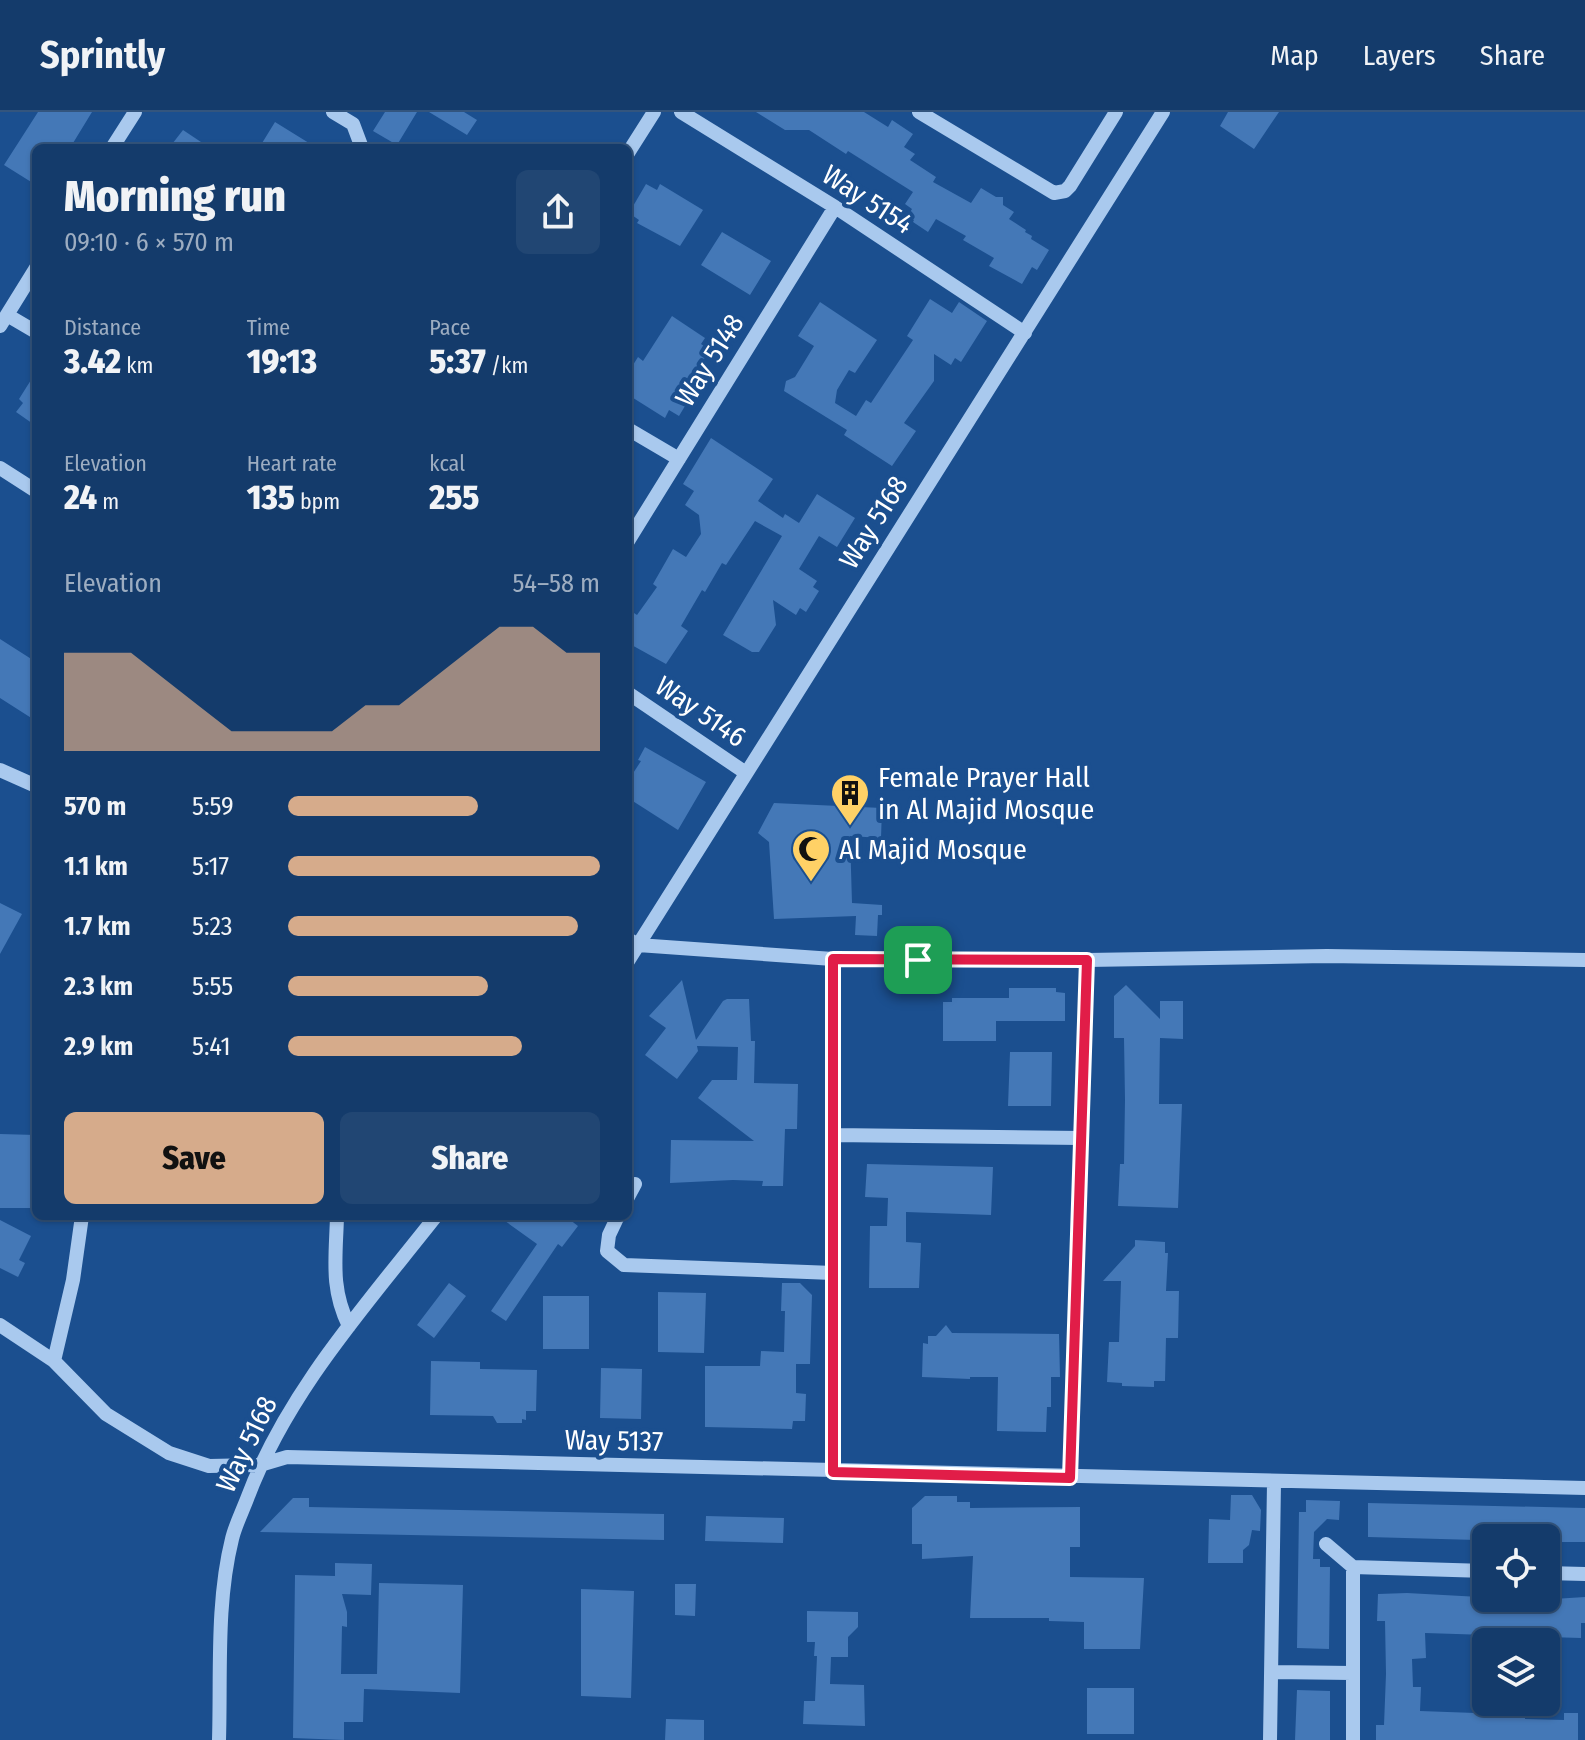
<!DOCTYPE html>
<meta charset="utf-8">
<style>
body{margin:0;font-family:"Fira Sans Condensed",sans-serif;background:#214673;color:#f1f3f6;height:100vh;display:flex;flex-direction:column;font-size:30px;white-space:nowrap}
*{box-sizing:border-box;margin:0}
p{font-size:26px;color:#9dadc1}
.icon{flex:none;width:44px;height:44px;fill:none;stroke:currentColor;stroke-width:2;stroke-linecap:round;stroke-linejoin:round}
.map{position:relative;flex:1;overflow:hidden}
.details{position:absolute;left:32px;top:32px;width:600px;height:1076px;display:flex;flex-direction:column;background:#143b6b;border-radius:12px;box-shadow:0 2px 6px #0004,0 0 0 2px #33557e}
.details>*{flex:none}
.tools{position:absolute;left:1472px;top:1412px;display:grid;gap:16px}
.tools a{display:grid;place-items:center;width:88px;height:88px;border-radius:12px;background:#143b6b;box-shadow:0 2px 6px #0004,0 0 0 2px #33557e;font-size:40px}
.pin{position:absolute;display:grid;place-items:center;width:68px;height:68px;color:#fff;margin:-34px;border-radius:16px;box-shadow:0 4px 12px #0006}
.round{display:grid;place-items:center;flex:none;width:84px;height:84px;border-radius:12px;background:#214673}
.head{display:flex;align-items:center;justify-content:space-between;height:136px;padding:0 32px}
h1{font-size:44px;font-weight:800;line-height:60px}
.figures{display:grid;grid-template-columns:repeat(3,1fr);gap:12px;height:136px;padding:8px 32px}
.figures div{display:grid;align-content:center}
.figures b{font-size:34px;font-weight:800}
.figures small{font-size:22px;font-weight:400}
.figures p{font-size:22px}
.chart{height:224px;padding:16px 32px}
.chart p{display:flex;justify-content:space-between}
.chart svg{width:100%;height:144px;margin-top:8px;fill:#d6ab8b;opacity:.7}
.action{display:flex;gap:16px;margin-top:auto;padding:16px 32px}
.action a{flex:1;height:92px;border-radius:12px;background:#d6ab8b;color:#111;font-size:32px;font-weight:800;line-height:92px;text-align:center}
.action a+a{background:#214673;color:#f1f3f6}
ul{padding:0 32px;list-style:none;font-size:26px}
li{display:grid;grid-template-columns:128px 96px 1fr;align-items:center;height:60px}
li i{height:20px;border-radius:10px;background:#d6ab8b}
header{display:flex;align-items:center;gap:48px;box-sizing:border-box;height:112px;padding:0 40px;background:#143b6b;border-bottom:2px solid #33557e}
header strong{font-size:38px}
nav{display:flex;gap:44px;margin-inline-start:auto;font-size:28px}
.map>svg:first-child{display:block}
.building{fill:#4478b7}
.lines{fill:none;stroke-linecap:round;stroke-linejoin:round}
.minor{stroke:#a9c9ee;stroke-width:14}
.route-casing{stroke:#fff;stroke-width:16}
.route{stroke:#e11d48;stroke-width:10}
.labels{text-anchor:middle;stroke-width:8;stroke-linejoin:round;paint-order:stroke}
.street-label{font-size:28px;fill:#fff;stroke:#1b4f8f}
.poi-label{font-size:28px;fill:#fff;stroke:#1b4f8f;text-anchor:start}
</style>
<header>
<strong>Sprintly</strong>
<nav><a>Map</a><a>Layers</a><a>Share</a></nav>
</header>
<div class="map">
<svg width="1585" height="1628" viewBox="0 0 1585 1628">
<rect width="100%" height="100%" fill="#1b4f8f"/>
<path class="building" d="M38 0H92L70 36H36V73L4 53Z
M385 0H417L397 33 373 19Z
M429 0H464L477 8 467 23Z
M756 0H864L888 15 892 8 913 22 904 35 915 42 910 48 936 65 933 70 971 91 981 76 996 85H1003V93L1014 100 1009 107 1026 118 1025 120 1032 124 1031 127 1049 138 1037 158 1032 155 1022 172 989 154 994 146 963 128 966 124 936 107 928 120 913 110 914 108 908 104 912 97 905 92 913 80 886 63 848 39 846 42 809 18H785Z
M1228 0H1279L1254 37 1220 14Z
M275 10 317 36H259Z
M183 18 210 36H169Z
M646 72 657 78 660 72 703 98 680 134 637 111 639 108 629 101Z
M722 120 771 149 750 183 701 153Z
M930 187 952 201 959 190 987 209 961 250 955 246 951 253 934 242V269L904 311 916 319 892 354 844 323 847 318 784 279 786 269 795 265 814 234 798 224 820 190 877 228 855 261 849 258 837 278 835 291 856 304 866 288 871 291 913 228 907 224Z
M672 204 705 226 701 232 710 238 686 274 694 279 679 304 669 298 665 306 630 284 634 278 628 274V261L638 245 643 249Z
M36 260V314L16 300 23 291 19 287Z
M711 326 773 367 758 389 783 406 785 402 799 411 817 382 855 406 837 435 819 424 799 457 817 469 813 475 819 479 806 500 800 496 796 503 773 488 776 513 759 540H752L723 523 782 424 755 409 726 453 722 451 705 480 702 478 681 514 688 519 666 552 628 531V510L634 501 637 503 657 475 653 472 673 437 686 445 701 422 699 403 685 393 694 379 683 372Z
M0 527 36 550V609L0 586Z
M645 635 706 670 678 718 628 686V669L641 649 638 648Z
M774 691 882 696 881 726 850 724 852 791 882 793V803H878L877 824 855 823 856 804 774 807 769 730 758 721Z
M0 791 22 802 0 842Z
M682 868 696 928 723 889 727 887H749L751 929H755L754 971 798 972 797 1017H785L783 1074H762L763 1069 733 1068 670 1071 671 1028 754 1029 698 986 712 968H737L738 935 697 934 698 939 677 967 645 943 666 916 649 904Z
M1126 873 1160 907V889H1183V927L1160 926 1159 992H1182L1178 1096 1118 1094 1120 1052H1124L1125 988 1124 926H1114V884Z
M1009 876H1056V880L1065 881V909H996V929H943V890H952V886H1009Z
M1010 940H1052L1051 994H1008Z
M0 1022 36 1023V1056L31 1055 30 1096H0Z
M867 1052 993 1055 991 1103 906 1100V1130L921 1131 919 1176H869L870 1114H887L888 1086 865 1085Z
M498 1104H565L578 1114 562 1135 558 1132 506 1209 491 1199 537 1132Z
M0 1108 31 1124 19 1148 25 1151 18 1165 0 1156Z
M1135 1128 1165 1130V1141H1168L1166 1179H1179L1178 1226H1166L1165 1269H1154V1275L1122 1274V1271L1107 1270 1109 1230H1119L1121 1169H1103L1135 1134Z
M449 1171 466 1184 434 1226 417 1213Z
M782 1171H800L812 1183 810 1252H796V1281L806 1282 805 1309H793L792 1317 705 1315V1254H760L761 1239 784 1240 785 1199H781Z
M658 1180 706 1181 704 1241 658 1240Z
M543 1184H589V1237H543Z
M946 1213 952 1221 1059 1222 1060 1265H1051V1295H1047L1046 1320 997 1319 998 1265H970V1267L922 1265 923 1231 928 1232V1224H936Z
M431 1249 480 1250V1257L537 1258 536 1299H526V1308L522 1307V1311H497L493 1304 430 1303Z
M601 1256 642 1257 641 1307 600 1306Z
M1231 1383H1252L1261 1398 1260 1419 1252 1418 1249 1433 1243 1438V1451H1208L1209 1407 1230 1408Z
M925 1384H957V1390H970V1396L1080 1395V1435H1070V1465L1144 1466 1140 1537H1084V1510L1049 1509V1506H970L973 1444 922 1447V1432H912V1396Z
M293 1386H309V1395L664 1402V1428L260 1420Z
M1306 1388 1340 1389 1339 1408 1327 1407 1314 1420 1313 1447H1320V1455H1330L1329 1537 1297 1536 1299 1400H1306Z
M1368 1391 1585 1396V1430H1546V1426L1477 1428 1368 1425Z
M706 1404 784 1406 783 1431 705 1429Z
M335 1451 372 1452 371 1483 342 1482 347 1500V1515L342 1514 341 1562H377L379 1471 463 1473 460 1581 364 1577 363 1610H344V1628L293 1626 295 1463 335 1464Z
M675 1472H696L695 1504 675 1503Z
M581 1477 634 1479 631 1586 581 1584Z
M1407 1481 1498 1486V1492L1538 1493V1488L1585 1485V1511H1581V1526L1425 1521 1426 1546 1412 1547 1413 1575H1421L1420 1599 1503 1602V1590H1525V1607L1564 1608V1601H1578V1628H1376V1613H1384L1386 1562 1385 1509H1377L1378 1482Z
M807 1499 858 1500V1515L848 1525V1545H831L830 1572 864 1573 865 1614 803 1612 804 1589H815L817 1544H814L815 1530H807Z
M1087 1576H1134V1622H1087Z
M1297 1578 1330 1579V1628H1295Z
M666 1607 704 1608V1628H665Z"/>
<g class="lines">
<path class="minor" d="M333 0 353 12 362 36
M681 0 835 95 1025 221
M919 0 1054 81 1065 79 1070 74 1116 0
M112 36 135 0
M628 41 654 0
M7 203 36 220
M0 214 36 156
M628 317 679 347
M0 356 36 379
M628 429 835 95
M628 581 746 661
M0 658 36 674
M628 827 638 833 833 847 1087 848 1327 844 1585 848
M833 847V1360
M628 849 1163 0
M833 1023 1081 1026
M628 1085 635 1072
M337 1104C336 1145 330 1176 349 1214
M618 1104 609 1123 607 1139 624 1153 833 1161
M0 1213 54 1249 106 1302 169 1341 209 1354 260 1353 287 1345 1585 1376
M54 1249 73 1168 82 1104
M1070 1366 1087 848
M1326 1432 1353 1455V1628
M1353 1455 1486 1459
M1546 1461 1585 1462
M1272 1560 1352 1561
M219 1628C221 1562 216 1491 232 1427 235 1414 242 1400 247 1387 287 1280 366 1193 436 1104
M1270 1628 1274 1371"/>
</g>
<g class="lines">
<g class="route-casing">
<path id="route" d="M833 847 1087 848 1070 1366 833 1360Z"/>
</g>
<use href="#route" class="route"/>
</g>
<defs>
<g id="building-pin" transform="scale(2)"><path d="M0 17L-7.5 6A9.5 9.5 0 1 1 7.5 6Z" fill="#ffd166" stroke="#1b4f8f"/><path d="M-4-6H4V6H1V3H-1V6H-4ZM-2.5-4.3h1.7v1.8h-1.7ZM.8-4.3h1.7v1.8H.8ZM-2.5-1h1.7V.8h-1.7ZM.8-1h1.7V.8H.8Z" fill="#111"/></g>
<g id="mosque-pin" transform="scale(2)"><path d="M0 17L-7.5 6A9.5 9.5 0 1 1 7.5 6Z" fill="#ffd166" stroke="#1b4f8f"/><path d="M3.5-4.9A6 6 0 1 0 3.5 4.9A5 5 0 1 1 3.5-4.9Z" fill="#111"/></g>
</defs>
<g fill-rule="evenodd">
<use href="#building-pin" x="850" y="681"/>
<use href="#mosque-pin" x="811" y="737"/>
</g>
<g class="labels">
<g class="street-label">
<text transform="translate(868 87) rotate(33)" y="10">Way 5154</text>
<text transform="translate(709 248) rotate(-58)" y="10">Way 5148</text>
<text transform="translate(873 410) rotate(-58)" y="10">Way 5168</text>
<text transform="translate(701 599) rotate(34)" y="10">Way 5146</text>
<text transform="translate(614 1328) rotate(1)" y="10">Way 5137</text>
<text transform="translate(246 1332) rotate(-64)" y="10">Way 5168</text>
</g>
<g class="poi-label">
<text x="878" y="675">Female Prayer Hall<tspan x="878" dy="32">in Al Majid Mosque</tspan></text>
<text x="839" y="747">Al Majid Mosque</text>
</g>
</g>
</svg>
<div class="tools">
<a><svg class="icon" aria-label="locate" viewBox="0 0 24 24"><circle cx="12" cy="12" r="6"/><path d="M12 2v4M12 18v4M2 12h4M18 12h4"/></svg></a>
<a><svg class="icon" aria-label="layers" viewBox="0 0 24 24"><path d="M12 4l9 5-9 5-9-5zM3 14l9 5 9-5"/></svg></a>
</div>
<div class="pin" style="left:918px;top:848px;background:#1e9e55"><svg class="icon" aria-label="arrive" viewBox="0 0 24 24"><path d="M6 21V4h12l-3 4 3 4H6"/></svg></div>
<section class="details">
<div class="head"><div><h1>Morning run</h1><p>09:10 · 6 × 570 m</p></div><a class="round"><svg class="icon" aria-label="share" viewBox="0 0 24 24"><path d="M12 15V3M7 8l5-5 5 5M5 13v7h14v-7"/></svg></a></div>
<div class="figures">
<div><p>Distance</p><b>3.42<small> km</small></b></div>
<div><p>Time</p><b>19:13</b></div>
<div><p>Pace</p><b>5:37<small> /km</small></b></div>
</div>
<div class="figures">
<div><p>Elevation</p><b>24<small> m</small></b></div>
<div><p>Heart rate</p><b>135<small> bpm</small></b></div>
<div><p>kcal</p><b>255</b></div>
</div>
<div class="chart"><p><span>Elevation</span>54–58 m</p>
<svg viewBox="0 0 160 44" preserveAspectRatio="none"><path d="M0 44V14L10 14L20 14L30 22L40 30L50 38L60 38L70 38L80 38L90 30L100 30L110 22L120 14L130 6L140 6L150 14L160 14V44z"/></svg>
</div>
<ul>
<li><b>570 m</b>5:59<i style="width:61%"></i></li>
<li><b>1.1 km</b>5:17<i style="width:100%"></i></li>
<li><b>1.7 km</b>5:23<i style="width:93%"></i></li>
<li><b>2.3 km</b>5:55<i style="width:64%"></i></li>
<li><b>2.9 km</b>5:41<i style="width:75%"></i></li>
</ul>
<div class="action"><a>Save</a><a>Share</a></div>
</section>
</div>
